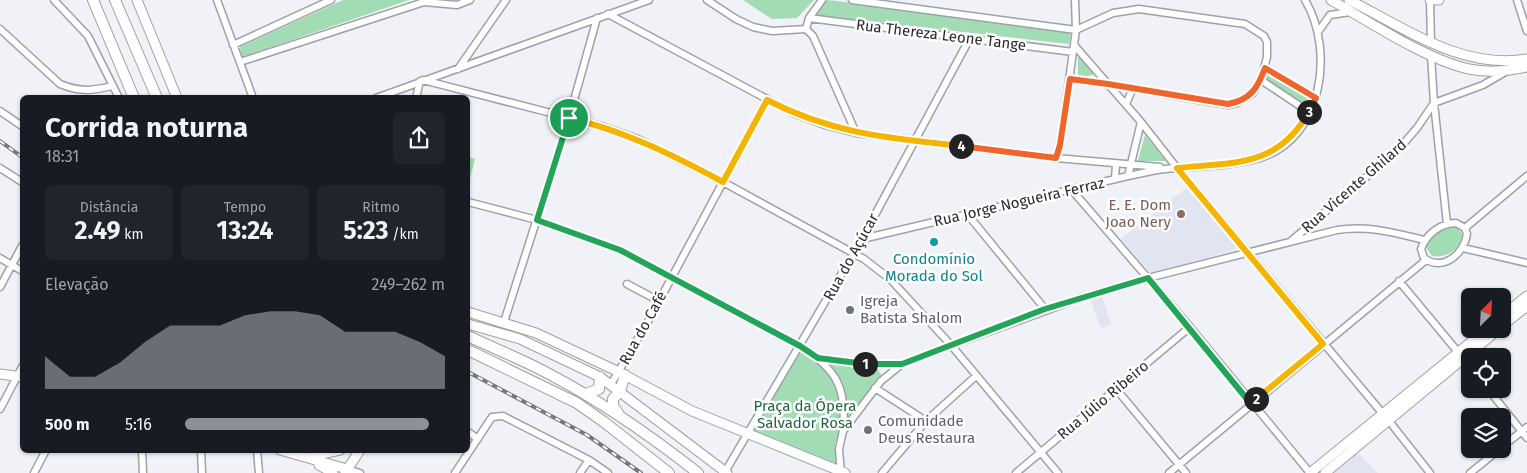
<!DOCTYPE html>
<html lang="pt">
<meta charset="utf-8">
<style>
body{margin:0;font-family:"Fira Sans",sans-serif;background:#20242c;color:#f1f3f6;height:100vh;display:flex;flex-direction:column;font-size:19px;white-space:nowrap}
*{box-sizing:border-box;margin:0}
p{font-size:16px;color:#9ea1a6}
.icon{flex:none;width:28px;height:28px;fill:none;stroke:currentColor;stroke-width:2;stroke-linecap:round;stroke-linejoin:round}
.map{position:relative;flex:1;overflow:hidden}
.sheet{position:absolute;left:20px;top:95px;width:450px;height:358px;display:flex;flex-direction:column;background:#171b24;border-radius:8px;box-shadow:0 1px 4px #0004}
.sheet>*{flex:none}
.needle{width:32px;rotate:24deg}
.tools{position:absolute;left:1461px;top:288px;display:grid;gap:10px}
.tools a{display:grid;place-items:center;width:50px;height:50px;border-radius:8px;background:#171b24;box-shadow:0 1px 4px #0004;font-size:25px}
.pin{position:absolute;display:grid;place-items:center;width:42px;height:42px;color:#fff;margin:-21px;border:2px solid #fff;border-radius:50%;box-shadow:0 1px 5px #0007}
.km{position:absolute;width:25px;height:25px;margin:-12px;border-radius:50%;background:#222;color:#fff;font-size:14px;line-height:25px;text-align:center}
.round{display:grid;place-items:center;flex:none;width:52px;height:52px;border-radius:8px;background:#20242c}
.headline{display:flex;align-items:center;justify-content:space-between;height:85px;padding:0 25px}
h1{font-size:28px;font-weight:700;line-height:38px}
.figures{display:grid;grid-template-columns:repeat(3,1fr);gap:8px;height:85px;padding:5px 25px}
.figures div{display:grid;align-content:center;border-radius:8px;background:#20242c;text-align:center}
.figures b{font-size:25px;font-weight:700}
.figures small{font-size:14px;font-weight:400}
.figures p{font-size:14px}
.chart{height:140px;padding:10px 25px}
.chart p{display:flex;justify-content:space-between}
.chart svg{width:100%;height:90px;margin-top:5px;fill:#8c9099;opacity:.7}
ul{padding:0 25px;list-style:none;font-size:16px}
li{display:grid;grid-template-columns:80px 60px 1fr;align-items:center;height:38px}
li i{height:12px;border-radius:6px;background:#8c9099}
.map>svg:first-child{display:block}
.built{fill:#e1e4f1}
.green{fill:#a2dcb4}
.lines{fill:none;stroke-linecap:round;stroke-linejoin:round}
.minor-casing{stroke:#9fa1a7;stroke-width:9}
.major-casing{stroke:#9fa1a7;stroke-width:11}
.highway-casing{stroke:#9fa1a7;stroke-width:12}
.minor{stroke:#fff;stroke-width:6}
.major{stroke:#fff;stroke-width:9}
.highway{stroke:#fff;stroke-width:10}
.rail-casing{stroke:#76777b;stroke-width:4}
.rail{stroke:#fff;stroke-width:2;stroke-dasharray:5.5;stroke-linecap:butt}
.split-1-casing{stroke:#fff;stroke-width:10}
.split-2-casing{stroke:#fff;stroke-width:10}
.split-3-casing{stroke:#fff;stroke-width:10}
.split-4-casing{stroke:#fff;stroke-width:10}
.split-5-casing{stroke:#fff;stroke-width:10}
.split-1{stroke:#22a559;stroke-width:6}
.split-2{stroke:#22a559;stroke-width:6}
.split-3{stroke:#f5b400;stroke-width:6}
.split-4{stroke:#f0652b;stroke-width:6}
.split-5{stroke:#f5b400;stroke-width:6}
.education-dot{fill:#8d6e63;stroke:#fff;stroke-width:2}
.culture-dot{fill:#0f9aa8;stroke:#fff;stroke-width:2}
.worship-dot{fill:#6b7280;stroke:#fff;stroke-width:2}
.labels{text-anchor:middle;stroke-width:5;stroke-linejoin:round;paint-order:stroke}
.street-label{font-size:15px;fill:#292a2c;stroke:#fff}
.education-label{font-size:15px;fill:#785e54;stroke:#fff;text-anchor:end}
.culture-label{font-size:15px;fill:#0d838f;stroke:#fff}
.worship-label{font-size:15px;fill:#5b616d;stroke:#fff;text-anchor:start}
.park-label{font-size:15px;fill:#22663f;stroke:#fff}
</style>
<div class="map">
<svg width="1527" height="473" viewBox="0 0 1527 473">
<rect width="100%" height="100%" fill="#f0f2f8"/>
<path class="built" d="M1186 188 1240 248 1152 274 1121 239Z
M1102 296 1111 324 1101 328 1090 300Z
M1358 453 1378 473H1334Z"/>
<path class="green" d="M343 0H409L242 57 240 47Z
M743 0H814L797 18 772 19Z
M827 0H828L1071 30 1069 44 815 15Z
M1078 55 1095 74 1078 79Z
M1269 70 1309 95 1304 106 1264 80Z
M1145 135 1166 161H1138Z
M468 157 475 159 468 187Z
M1446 227C1454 227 1458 227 1462 234 1461 250 1447 258 1432 256L1425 246 1438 231Z
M800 350C832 362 847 398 841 431 840 436 835 440 835 445 834 452 839 462 841 468L753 432Z
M829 362 876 367 882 376 847 420V401Z"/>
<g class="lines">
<g class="minor-casing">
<path id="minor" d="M54 0 88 36 119 98
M217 0 253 98
M707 0 736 19 753 27 772 31 806 29 809 18 822 0
M852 0 1076 30 1113 13 1139 9 1245 24 1264 36 1267 42V57L1261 80 1252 94 1237 103 1228 105 1108 84 1070 79
M1430 0 1431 43
M1517 0 1527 31
M424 2 457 5 470 0
M608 14 793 113 825 125 856 133 1056 158 1160 167
M809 18 1073 52
M0 29 60 84C79 92 92 91 112 86
M806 29 813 36 856 133
M1318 32 1330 15 1350 12
M233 45 331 0
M1074 45 1141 122 1177 168 1383 414
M1431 55 1434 103 1447 224
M240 62 424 2 426 0
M1265 68 1316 98
M458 69 506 0
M423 80 601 126 638 139 723 182 864 259 890 279 951 345 1058 473
M1261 80 1309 112
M376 98 649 0
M416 98 420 81
M1126 104 1133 88
M0 111 22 126
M1056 158 1060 145 1076 30 1075 0
M0 168 22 182
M1128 176 1141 122
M1115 179 1116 164
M1071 189 1190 327 1310 473
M468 202 537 220 620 250 800 346C836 369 847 387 843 430
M968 215 1045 309
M1456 223 1465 228 1467 234C1464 254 1443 272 1424 258L1421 249C1426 234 1441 223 1456 223Z
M1465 228 1527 176
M862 239 1128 176C1140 174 1153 170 1165 169 1196 166 1230 167 1260 158 1323 138 1335 51 1305 0
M1291 241 1398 150 1417 128 1434 103 1483 85 1507 71
M1463 248 1527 263
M0 258 22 271
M1399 281 1458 352
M627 284 659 301
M0 287 22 246
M504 322 569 118 597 18
M819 358 871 365 902 364
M1464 358 1470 366
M611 384 650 318 767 100
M875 388 926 421
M1488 389 1527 438
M1117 390 1186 473
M0 409 22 367
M1389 421 1430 473
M468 432 478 439
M1502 447 1527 427
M142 450 143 473
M201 450 202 473
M257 450 259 473
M347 469 360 473
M725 472 862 239 970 38
M34 473 46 450
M455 473 492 417 503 416 589 460 608 473
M580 473 589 460
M841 473 839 449 843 431 881 381 902 364 917 358 1083 297 1148 278 1337 230C1368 225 1395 233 1424 240
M882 473 926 421 976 376
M1016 473 1190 327
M1169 473 1426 260
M1470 473 1500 449"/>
</g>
<g class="major-casing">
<path id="major" d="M137 0 177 98
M1331 0C1370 22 1427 60 1469 69 1488 73 1509 71 1527 67
M1349 0C1405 28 1461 70 1527 59
M1430 0H1439
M468 312 536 333 619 372 692 411 845 473
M1502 316 1527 296
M468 324 520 339 600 377 727 473
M1502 326 1527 306
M0 374 22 377
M280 450 347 469
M312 456 340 450
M319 465 333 473
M345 473 360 450
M1310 473 1487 329
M1325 473 1499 329"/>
</g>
<g class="highway-casing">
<path id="highway" d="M93 0 134 98
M115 0 157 98
M468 336C495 349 524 360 551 375 604 403 651 436 698 473
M468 350 577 403 604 422 669 473
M586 394 599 389 600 377
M618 413 613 406V399L620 391 625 375"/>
</g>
<use href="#minor" class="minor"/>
<use href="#major" class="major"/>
<use href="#highway" class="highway"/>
<g class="rail-casing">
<path id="rail" d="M0 141 22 157
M468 372 587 435 641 473"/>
</g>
<use href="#rail" class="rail"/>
</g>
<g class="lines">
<g class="split-1-casing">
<path id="split-1" d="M569 118 537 220 620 250 800 346 818 358 865 364"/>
</g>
<g class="split-2-casing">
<path id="split-2" d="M865 364H902L1045 309 1148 278 1251 404 1256 399"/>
</g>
<g class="split-3-casing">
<path id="split-3" d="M1256 399 1323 344 1177 168C1234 162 1277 168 1309 112"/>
</g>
<g class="split-4-casing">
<path id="split-4" d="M961 146 1056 158 1060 145 1070 79 1108 84 1228 104C1251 100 1258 87 1265 68L1316 98 1309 112"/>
</g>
<g class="split-5-casing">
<path id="split-5" d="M569 118C625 131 673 155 723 182L767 100C833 134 889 138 961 146"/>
</g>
<use href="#split-1" class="split-1"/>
<use href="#split-2" class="split-2"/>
<use href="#split-3" class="split-3"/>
<use href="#split-4" class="split-4"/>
<use href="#split-5" class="split-5"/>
</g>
<circle class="education-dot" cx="1181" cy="214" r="5"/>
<circle class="culture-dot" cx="934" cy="242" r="5"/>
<g class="worship-dot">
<circle cx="850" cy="310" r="5"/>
<circle cx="868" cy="430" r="5"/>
</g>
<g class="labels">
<g class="street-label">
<text transform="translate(941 35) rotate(7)" y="5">Rua Thereza Leone Tange</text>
<text transform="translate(1354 186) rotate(-41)" y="5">Rua Vicente Ghilard</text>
<text transform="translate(1019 202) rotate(-13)" y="5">Rua Jorge Nogueira Ferraz</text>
<text transform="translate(851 257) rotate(-61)" y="5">Rua do Açúcar</text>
<text transform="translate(643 328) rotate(-61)" y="5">Rua do Café</text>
<text transform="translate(1103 400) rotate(-40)" y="5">Rua Júlio Ribeiro</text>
</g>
<g class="education-label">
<text x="1171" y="210">E. E. Dom<tspan x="1171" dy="17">Joao Nery</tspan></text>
</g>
<g class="culture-label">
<text x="934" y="264">Condomínio<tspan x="934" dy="17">Morada do Sol</tspan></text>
</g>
<g class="worship-label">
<text x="860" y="306">Igreja<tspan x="860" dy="17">Batista Shalom</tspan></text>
<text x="878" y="426">Comunidade<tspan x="878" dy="17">Deus Restaura</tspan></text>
</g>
<g class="park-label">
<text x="805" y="411">Praça da Ópera<tspan x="805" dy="17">Salvador Rosa</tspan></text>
</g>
</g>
</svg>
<div class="tools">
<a><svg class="needle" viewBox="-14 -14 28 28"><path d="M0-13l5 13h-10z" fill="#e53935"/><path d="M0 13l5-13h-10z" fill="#9ea1a6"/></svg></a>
<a><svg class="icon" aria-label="locate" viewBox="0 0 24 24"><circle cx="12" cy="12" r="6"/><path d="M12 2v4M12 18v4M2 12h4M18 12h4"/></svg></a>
<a><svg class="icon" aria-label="layers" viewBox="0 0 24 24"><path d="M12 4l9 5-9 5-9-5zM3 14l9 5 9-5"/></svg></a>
</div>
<div class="pin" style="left:569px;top:118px;background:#1e9e55"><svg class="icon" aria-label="arrive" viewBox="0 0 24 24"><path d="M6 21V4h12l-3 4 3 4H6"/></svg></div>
<b class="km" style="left:865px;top:364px">1</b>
<b class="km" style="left:1256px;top:399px">2</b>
<b class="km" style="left:1309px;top:112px">3</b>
<b class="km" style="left:961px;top:146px">4</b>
<section class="sheet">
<div class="headline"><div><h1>Corrida noturna</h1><p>18:31</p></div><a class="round"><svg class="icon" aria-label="share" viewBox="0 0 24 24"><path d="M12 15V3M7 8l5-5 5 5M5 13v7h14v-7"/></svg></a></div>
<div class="figures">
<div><p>Distância</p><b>2.49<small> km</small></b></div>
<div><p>Tempo</p><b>13:24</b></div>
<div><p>Ritmo</p><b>5:23<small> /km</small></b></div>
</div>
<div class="chart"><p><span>Elevação</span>249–262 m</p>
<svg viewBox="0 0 160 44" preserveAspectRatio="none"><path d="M0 44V28L10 38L20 38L30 31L40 21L50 13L60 13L70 13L80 8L90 6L100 6L110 8L120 16L130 16L140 16L150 21L160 28V44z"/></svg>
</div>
<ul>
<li><b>500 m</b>5:16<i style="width:94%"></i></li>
</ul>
</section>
</div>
